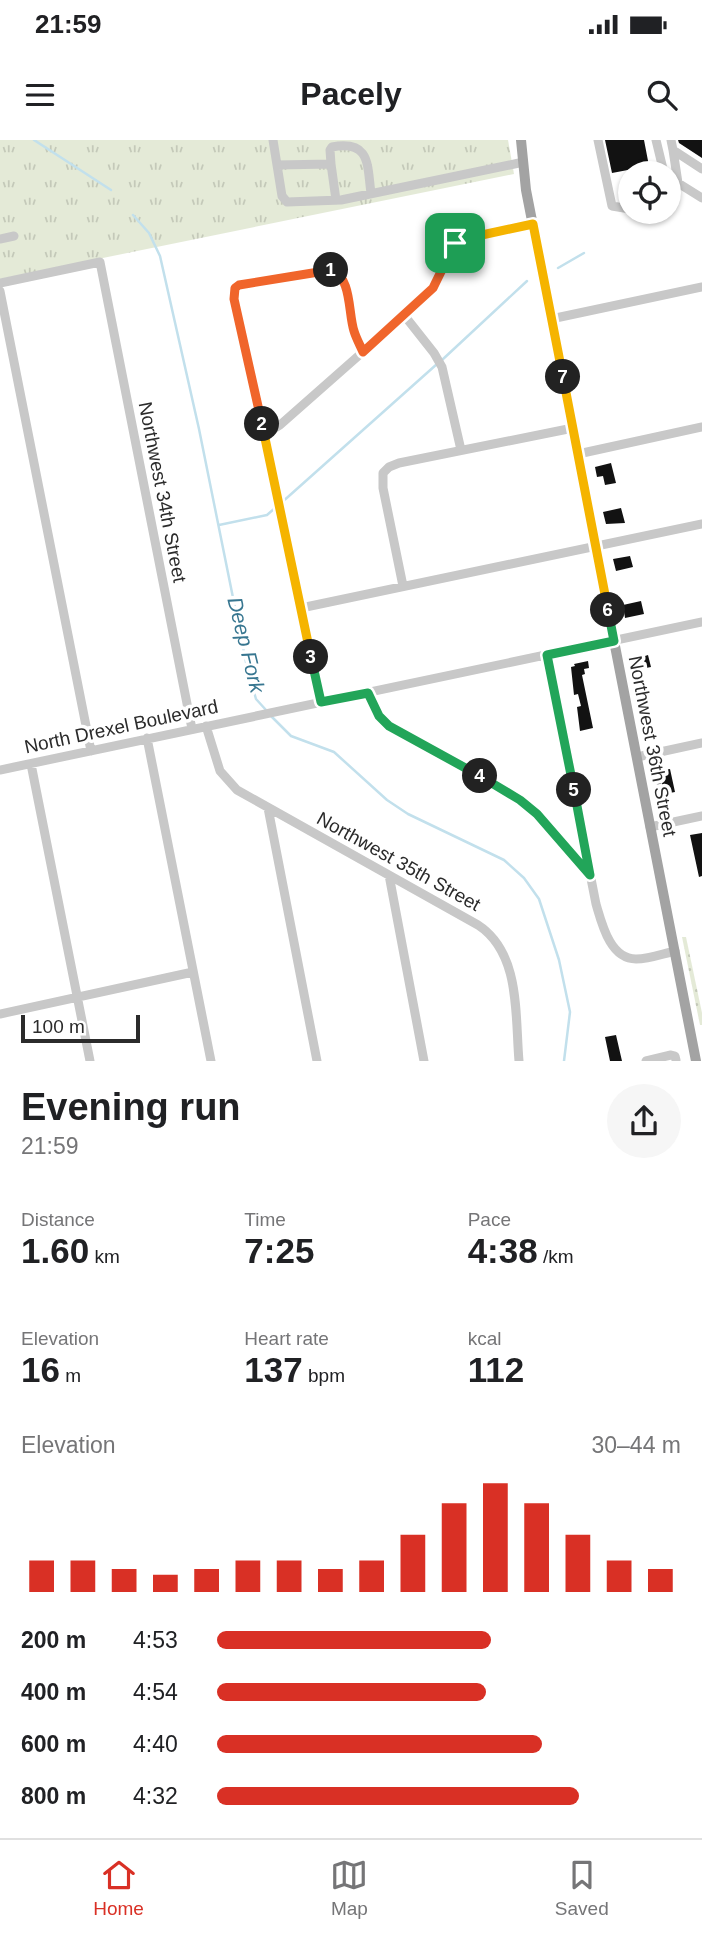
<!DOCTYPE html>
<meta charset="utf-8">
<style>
body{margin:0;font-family:Helvetica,sans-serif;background:#f6f6f6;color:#202124;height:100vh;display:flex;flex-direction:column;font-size:26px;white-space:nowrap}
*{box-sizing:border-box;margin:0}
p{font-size:23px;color:#757577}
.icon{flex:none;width:38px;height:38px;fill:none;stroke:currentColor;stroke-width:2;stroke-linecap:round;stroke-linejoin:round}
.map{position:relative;height:921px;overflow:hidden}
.sheet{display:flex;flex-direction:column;background:#fff;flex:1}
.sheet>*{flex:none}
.tools{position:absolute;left:618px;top:21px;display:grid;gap:14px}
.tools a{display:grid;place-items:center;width:63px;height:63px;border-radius:50%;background:#fff;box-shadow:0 2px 5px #0004;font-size:35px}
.scale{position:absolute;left:21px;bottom:18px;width:119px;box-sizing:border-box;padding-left:7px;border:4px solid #2b2b2b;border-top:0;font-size:19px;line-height:24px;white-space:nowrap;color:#2b2b2b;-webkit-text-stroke:5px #fff;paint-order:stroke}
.pin{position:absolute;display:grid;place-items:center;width:60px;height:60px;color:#fff;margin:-30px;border-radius:14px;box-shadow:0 4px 10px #0006}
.km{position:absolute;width:35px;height:35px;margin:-18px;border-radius:50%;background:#222;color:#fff;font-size:19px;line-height:35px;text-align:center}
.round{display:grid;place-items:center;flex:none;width:74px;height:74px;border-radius:37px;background:#f6f6f6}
.summary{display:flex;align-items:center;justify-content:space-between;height:119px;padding:0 21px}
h1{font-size:38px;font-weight:700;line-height:52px}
.metrics{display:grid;grid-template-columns:repeat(3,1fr);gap:10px;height:119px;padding:7px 21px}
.metrics div{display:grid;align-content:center}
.metrics b{font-size:35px;font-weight:700}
.metrics small{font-size:19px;font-weight:400}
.metrics p{font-size:19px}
.chart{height:196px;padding:14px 21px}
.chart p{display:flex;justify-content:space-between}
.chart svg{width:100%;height:126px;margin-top:7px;stroke:#d93025;stroke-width:6}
ul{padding:0 21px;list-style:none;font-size:23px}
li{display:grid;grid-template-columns:112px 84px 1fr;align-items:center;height:52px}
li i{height:18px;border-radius:9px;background:#d93025}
.status{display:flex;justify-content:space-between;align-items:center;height:49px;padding:0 35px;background:#fff;direction:ltr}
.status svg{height:19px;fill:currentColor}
header{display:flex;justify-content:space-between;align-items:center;height:91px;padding:0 21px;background:#fff;font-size:32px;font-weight:700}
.tabs{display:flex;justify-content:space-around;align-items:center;height:98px;border-top:2px solid #e0e0e0;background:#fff;font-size:19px;color:#757577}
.tabs a{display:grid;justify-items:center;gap:4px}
.tabs .on{color:#d93025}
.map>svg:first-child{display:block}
.grass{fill:url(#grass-dots)}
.park{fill:url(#park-tufts)}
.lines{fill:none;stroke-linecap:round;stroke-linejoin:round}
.stream{stroke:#c2e0ec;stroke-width:2.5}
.building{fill:#121212}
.minor{stroke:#c8c8c8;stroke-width:9}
.major{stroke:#a3a3a3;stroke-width:10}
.split-1-casing{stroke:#fff;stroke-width:14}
.split-2-casing{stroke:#fff;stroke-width:14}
.split-3-casing{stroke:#fff;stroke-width:14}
.split-4-casing{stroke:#fff;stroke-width:14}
.split-5-casing{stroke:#fff;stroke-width:14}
.split-6-casing{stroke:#fff;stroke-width:14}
.split-7-casing{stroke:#fff;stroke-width:14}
.split-8-casing{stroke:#fff;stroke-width:14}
.split-1{stroke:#f0652b;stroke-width:9}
.split-2{stroke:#f0652b;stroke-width:9}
.split-3{stroke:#f5b400;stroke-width:9}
.split-4{stroke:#22a559;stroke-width:9}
.split-5{stroke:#22a559;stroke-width:9}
.split-6{stroke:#22a559;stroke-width:9}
.split-7{stroke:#f5b400;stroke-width:9}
.split-8{stroke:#f5b400;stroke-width:9}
.labels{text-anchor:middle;stroke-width:7;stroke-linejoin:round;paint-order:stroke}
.street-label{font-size:19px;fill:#2b2b2b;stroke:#fff}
.water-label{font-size:21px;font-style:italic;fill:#377690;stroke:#fff}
</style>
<div class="status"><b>21:59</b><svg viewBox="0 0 49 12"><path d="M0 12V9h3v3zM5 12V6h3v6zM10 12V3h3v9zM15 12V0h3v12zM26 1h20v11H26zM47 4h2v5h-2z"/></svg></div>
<header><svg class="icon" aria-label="menu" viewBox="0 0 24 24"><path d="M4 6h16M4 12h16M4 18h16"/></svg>Pacely<svg class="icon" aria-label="search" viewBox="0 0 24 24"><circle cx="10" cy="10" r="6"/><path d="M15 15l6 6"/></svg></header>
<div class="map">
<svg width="702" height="921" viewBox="0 0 702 921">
<defs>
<pattern id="grass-dots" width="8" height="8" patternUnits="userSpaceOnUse" patternTransform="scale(1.75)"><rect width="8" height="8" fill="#e4ead7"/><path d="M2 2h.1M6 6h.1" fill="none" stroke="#c4c9b9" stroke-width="1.8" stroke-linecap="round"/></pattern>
<pattern id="park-tufts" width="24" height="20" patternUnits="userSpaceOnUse" patternTransform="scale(1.75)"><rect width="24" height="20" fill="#e4ead7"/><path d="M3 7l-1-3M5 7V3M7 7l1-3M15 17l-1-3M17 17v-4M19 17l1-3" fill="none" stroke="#c4c9b9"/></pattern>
</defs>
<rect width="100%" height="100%" fill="#fff"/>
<path class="grass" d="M682 797H686L702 873V885H700Z"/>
<path class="park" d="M0 0H508L514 34 0 139Z"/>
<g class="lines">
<path class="stream" d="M34 0 111 50
M133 75 149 93 160 116 199 289 248 532 256 559 266 570
M558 128 584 113
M442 220 527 141
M280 364 437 224
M219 385 267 375 275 368
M270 575 291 596 334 612 387 660 408 674 504 720 524 738 539 759 559 820 570 872 564 921"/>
</g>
<path class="building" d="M605 0H644L649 26 612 33Z
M678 0H702V18L679 3Z
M611 323 616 343 605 345 603 336 597 337 595 327Z
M621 368 625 383 606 384 603 372Z
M630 416 633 427 616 431 613 419Z
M641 461 644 474 625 478 623 465Z
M648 515 651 527 635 530 633 520Z
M588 521 589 528 584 529 585 534 582 535 593 588 580 591 577 567 581 566 578 554 574 555 571 527 575 526 574 524Z
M670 629 675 652 664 654 662 643 657 645 654 632Z
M702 693V736L699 737 690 695Z
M616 895 622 921H610L605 897Z"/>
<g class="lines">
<path class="minor" d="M273 0 282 56 287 62 341 60 519 23
M598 0 612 66 630 69
M656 0 664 33
M671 0 673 10 702 29
M673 10 678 43 702 58
M331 24 336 60
M277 25 331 24 330 10 332 7C371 0 367 25 371 53
M0 99 14 96
M0 143 100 122 192 589
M0 151 91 611
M404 175 434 213 442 227 461 310
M551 179 702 147
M264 295 280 285 424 158C431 151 437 144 441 135 447 120 448 105 464 99L533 84
M578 314 702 287
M403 446 383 348V333L389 327 399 323 573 288
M301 468 702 384
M547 515 596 764C602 784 610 819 636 819 649 819 662 814 675 811
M368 553 379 576 389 586 520 660 547 684 590 735
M321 563 234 158 235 148C241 144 326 129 335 131L345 145 354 191 363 212
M206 586 220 631 237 650 478 785C521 813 515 876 519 921
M147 598 211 921
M637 617 702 603
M31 624 90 921
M0 630 702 482
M268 668 317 921
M650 687 702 676
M389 735 424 921
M0 874 193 832
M646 921 671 915 675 916 676 920"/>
<path class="major" d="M521 0 526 50 696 921"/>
</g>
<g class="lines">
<g class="split-1-casing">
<path id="split-1" d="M331 130C352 137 348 173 354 191 356 198 360 205 363 212L433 148 455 103"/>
</g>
<g class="split-2-casing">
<path id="split-2" d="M262 284 234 159 235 148 239 145 331 130"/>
</g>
<g class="split-3-casing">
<path id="split-3" d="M262 284 311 517"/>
</g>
<g class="split-4-casing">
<path id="split-4" d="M311 517 321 562 368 553 379 576 389 586 480 636"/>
</g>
<g class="split-5-casing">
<path id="split-5" d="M480 636 520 660 537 674 590 735 574 650"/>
</g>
<g class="split-6-casing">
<path id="split-6" d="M574 650 547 515 614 501 608 470"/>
</g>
<g class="split-7-casing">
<path id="split-7" d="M563 237 608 470"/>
</g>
<g class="split-8-casing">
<path id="split-8" d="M455 103 468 98 533 84 563 237"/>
</g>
<use href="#split-1" class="split-1"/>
<use href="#split-2" class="split-2"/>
<use href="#split-3" class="split-3"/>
<use href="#split-4" class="split-4"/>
<use href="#split-5" class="split-5"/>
<use href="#split-6" class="split-6"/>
<use href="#split-7" class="split-7"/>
<use href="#split-8" class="split-8"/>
</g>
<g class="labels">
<g class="street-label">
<text transform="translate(163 352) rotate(79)" y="7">Northwest 34th Street</text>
<text transform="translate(121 586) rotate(-12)" y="7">North Drexel Boulevard</text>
<text transform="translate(653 606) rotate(79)" y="7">Northwest 36th Street</text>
<text transform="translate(399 721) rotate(29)" y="7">Northwest 35th Street</text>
</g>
<g class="water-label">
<text transform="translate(246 505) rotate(76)" y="7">Deep Fork</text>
</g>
</g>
</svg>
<div class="tools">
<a><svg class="icon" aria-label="locate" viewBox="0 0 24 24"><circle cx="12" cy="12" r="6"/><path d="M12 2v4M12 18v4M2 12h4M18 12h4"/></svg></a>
</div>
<div class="scale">100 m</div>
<div class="pin" style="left:455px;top:103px;background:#1e9e55"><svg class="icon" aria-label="arrive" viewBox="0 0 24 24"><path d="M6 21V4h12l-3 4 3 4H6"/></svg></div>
<b class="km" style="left:331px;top:130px">1</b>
<b class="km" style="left:262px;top:284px">2</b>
<b class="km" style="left:311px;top:517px">3</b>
<b class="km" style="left:480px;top:636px">4</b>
<b class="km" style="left:574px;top:650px">5</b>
<b class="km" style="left:608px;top:470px">6</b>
<b class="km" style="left:563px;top:237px">7</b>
</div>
<section class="sheet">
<div class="summary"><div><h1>Evening run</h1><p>21:59</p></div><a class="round"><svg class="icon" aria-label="share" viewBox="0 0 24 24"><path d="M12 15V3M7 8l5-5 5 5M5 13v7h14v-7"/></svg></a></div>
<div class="metrics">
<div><p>Distance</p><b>1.60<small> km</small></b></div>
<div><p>Time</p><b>7:25</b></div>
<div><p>Pace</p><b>4:38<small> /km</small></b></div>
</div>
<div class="metrics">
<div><p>Elevation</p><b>16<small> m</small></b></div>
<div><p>Heart rate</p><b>137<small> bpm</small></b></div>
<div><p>kcal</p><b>112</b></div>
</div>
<div class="chart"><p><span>Elevation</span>30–44 m</p>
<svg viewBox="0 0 160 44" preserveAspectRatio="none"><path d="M5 44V33M15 44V33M25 44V36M35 44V38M45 44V36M55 44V33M65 44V33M75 44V36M85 44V33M95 44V24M105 44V13M115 44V6M125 44V13M135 44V24M145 44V33M155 44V36"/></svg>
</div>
<ul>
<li><b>200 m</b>4:53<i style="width:59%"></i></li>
<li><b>400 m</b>4:54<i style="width:58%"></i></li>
<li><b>600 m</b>4:40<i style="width:70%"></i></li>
<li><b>800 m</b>4:32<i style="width:78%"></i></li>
</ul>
</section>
<nav class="tabs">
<a class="on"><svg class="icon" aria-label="home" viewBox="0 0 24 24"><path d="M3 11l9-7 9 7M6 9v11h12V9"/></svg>Home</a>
<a><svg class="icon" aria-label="map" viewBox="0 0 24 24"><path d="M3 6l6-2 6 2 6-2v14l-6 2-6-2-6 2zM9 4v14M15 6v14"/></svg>Map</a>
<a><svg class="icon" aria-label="saved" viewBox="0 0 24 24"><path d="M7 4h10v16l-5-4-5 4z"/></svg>Saved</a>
</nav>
